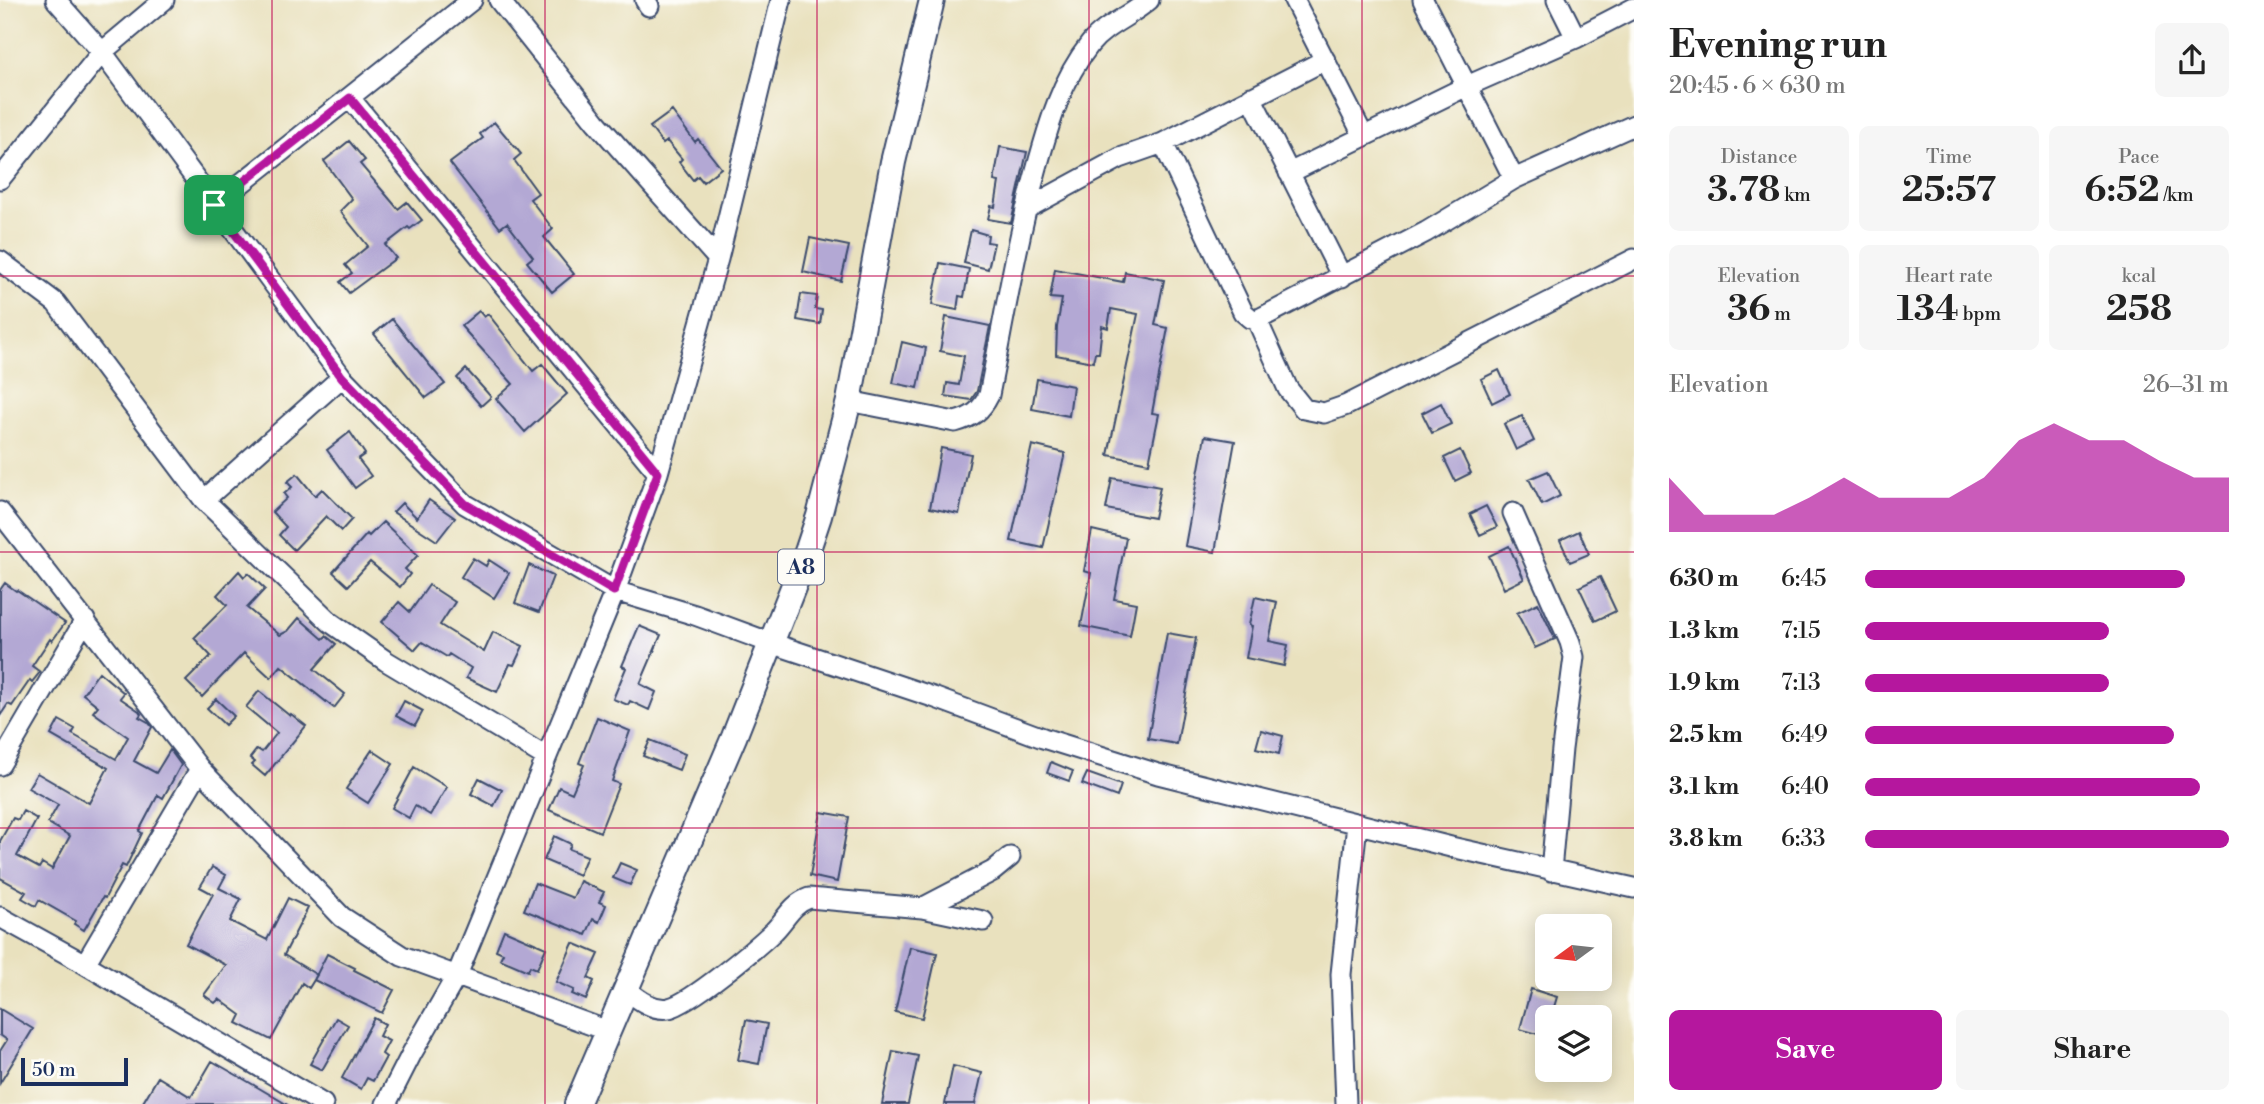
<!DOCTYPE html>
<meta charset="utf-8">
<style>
body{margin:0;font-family:"Libre Bodoni",serif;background:#f6f6f6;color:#222;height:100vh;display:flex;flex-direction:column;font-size:26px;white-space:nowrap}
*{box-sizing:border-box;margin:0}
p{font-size:23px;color:#767676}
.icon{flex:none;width:38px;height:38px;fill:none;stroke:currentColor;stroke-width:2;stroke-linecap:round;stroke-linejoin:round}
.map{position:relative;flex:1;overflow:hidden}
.details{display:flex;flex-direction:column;background:#fff;width:630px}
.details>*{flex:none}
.needle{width:46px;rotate:255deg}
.tools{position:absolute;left:1535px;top:914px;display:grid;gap:14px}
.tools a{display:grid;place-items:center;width:77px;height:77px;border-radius:10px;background:#fff;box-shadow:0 4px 18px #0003;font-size:35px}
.scale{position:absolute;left:21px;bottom:18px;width:107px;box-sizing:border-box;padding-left:7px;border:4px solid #1b2f5e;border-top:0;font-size:19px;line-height:24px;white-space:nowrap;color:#1b2f5e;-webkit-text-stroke:5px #fdfcf7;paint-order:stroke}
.pin{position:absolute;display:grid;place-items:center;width:60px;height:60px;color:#fff;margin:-30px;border-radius:14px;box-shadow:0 4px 10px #0006}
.round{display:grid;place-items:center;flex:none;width:74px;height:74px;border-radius:10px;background:#f6f6f6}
.summary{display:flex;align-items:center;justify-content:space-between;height:119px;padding:0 35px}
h1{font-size:38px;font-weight:700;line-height:52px}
.figures{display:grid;grid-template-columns:repeat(3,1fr);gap:10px;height:119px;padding:7px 35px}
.figures div{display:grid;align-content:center;border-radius:10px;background:#f6f6f6;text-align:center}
.figures b{font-size:35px;font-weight:700}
.figures small{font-size:19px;font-weight:400}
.figures p{font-size:19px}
.chart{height:196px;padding:14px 35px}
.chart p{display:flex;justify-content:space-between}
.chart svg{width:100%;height:126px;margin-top:7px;fill:#b5179e;opacity:.7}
.primary-button{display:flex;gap:14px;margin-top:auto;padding:14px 35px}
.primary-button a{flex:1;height:80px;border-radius:10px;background:#b5179e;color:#fff;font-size:28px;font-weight:700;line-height:80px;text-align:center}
.primary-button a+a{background:#f6f6f6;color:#222}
ul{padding:0 35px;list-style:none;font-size:23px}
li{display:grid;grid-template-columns:112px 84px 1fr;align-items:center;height:52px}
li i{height:18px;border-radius:9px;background:#b5179e}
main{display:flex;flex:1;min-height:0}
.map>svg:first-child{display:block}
.building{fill:#b3a8d4}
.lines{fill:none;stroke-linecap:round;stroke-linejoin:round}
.minor-casing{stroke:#3a4a6c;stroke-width:23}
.major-casing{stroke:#3a4a6c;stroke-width:28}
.minor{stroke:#fff;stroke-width:19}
.major{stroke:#fff;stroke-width:24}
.route-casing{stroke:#fff;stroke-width:14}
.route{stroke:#b5179e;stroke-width:9}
.grid{fill:none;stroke:#c2185b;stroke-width:2;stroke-opacity:0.55}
.labels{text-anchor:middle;stroke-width:7;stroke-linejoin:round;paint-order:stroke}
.shield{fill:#fdfcf7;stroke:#5f6c8c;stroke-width:2}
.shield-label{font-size:21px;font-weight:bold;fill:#1b2f5e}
</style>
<main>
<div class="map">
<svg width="1634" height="1104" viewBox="0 0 1634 1104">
<rect width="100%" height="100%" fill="#fdfcf7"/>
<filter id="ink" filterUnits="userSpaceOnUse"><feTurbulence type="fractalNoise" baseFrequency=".0143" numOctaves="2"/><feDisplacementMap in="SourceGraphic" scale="14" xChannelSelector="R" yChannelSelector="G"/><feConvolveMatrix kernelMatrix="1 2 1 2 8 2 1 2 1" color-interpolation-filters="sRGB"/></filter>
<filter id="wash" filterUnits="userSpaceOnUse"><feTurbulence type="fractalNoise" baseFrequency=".00686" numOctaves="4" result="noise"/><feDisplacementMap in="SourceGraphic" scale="28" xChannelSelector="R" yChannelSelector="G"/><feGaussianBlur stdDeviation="1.57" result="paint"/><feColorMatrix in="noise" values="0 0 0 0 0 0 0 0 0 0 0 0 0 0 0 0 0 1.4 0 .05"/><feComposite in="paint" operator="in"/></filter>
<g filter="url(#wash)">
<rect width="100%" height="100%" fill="#e9e1be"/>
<g id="blocks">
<path class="building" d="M672 111 695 142 698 139 721 168 703 182 698 176 693 180 679 162 682 159 667 141 663 144 650 127Z
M494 122 521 154 514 160 538 193 530 199 553 229 544 237 574 274 552 292 527 262 533 257 507 223 500 228 450 163 483 138 480 134Z
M349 141 365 160 360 164 398 209 407 202 422 220 410 229 408 227 385 245 396 258 349 293 340 282 352 273 345 265 368 246 340 211 352 199 324 161Z
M1000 147 1027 152 1011 223 988 219 991 206 995 207 999 182 994 181Z
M971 230 988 235 987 242 994 243 988 269 964 263Z
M810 238 849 246 841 281 803 272Z
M940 263 969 269 964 297 959 296 957 310 932 305Z
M1055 269 1123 282 1125 272 1164 280 1155 325 1168 328 1152 413 1159 414 1149 463 1108 455 1138 314 1111 309 1108 328 1102 326 1099 353H1095L1093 362 1056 355 1057 327 1062 299 1050 298Z
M801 294 817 296 815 309 822 310 820 324 797 320Z
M479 311 484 317 488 314 533 371 542 364 567 394 525 432 496 399 513 384 461 326Z
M946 317 990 326 977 391 971 400 945 396 947 383 959 385 964 356 940 351Z
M392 319 445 384 426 398 374 334Z
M902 342 926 348 918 388 893 383Z
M466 369 491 397 481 406 457 378Z
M1499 370 1510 394 1492 403 1481 379Z
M1037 379 1073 386 1069 416 1032 409Z
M1441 403 1451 424 1432 433 1422 413Z
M1522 416 1534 441 1516 450 1504 424Z
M350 432 365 454 358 459 371 476 355 488 327 450Z
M1205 436 1235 441 1215 552 1185 546Z
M1032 445 1065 453 1043 548 1011 541Z
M941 448 971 454 959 514 930 508Z
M1460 450 1471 473 1455 481 1444 458Z
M1548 471 1560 496 1542 505 1529 479Z
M297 474 315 496 322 489 352 519 341 531 326 516 294 550 279 535 286 527 272 512 287 498 284 494 292 487 287 482Z
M1112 478 1160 487 1154 518 1106 509Z
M429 500 455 518 437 541 393 512 402 503 417 518Z
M1486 506 1497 527 1480 535 1470 514Z
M383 522 418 555 405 569 410 574 400 587 370 562 348 586 333 572 367 534 369 536Z
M1092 530 1126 538 1114 599 1136 603 1130 636 1081 626 1091 573 1084 571Z
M1579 531 1589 554 1570 562 1560 540Z
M1509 546 1524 579 1504 589 1489 556Z
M473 558 486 566 489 560 509 573 494 598 461 577Z
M529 565 553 576 539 612 515 603Z
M239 571 244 577 248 573 265 589 247 608 280 635 288 631 299 618 323 639 326 636 336 644 314 669 345 694 334 708 281 666 271 678 244 653 202 697 186 681 211 656 194 638 227 605 217 595Z
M1600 577 1616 611 1595 621 1579 587Z
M5 583 16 591 17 590 65 623 52 641 50 639 32 666 40 672 32 682 30 680 12 706 8 704 0 716V590Z
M429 585 455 602 440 625 484 652 493 632 523 646 514 665 510 664 497 692 466 678 471 668 449 654 447 657 422 642 415 650 382 622 399 602 410 612Z
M1255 597 1277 602 1269 641 1288 645 1284 666 1246 658 1252 626 1249 625Z
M1538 603 1555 639 1535 648 1517 613Z
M639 626 661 635 640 684 656 692 649 710 630 701 628 705 613 699 626 668 622 666Z
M1167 633 1196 638 1177 744 1148 739Z
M99 672 124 693 120 698 139 711 141 714 139 717 148 722 152 727 134 761 156 773 170 750 181 765 163 798 158 795 139 831 142 833 126 867 122 865 105 898 103 897 84 930 74 924 76 921 39 900 36 906 22 898 26 892 0 878V841L13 818 18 820 23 811 37 819 17 856 39 868 42 863 52 869 70 836 48 823 58 805 28 788 37 773 89 803 108 768 51 735 59 720 75 729 72 734 116 759 128 737 93 712 98 706 83 694Z
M259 691 290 716 291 714 306 726 265 776 252 765 255 762 250 758 257 749 262 752 277 733 246 707Z
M216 699 234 716 225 725 207 708Z
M404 701 423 711 415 726 396 716Z
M597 717 630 731 612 781 619 784 600 832 549 810 559 787 572 793 584 765 579 763Z
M1261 730 1283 736 1279 754 1256 748Z
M650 740 685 754 679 770 643 756Z
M372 750 393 764 368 803 346 789Z
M1051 762 1073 771 1069 781 1047 773Z
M414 767 447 787 430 815 415 806 409 818 392 808Z
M1087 773 1121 785 1117 797 1082 784Z
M479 778 502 790 494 806 471 794Z
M821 812 849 817 837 882 810 876Z
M554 836 571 844 569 849 587 856 579 875 544 860Z
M620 863 637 870 630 885 613 878Z
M212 867 226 875 219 888 241 899 230 921 267 940 288 898 308 908 284 955 317 975 309 988 302 983 271 1040 237 1023 241 1015 219 999 215 1003 204 995 226 965 186 944 213 894 200 887Z
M580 881 604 892 599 902 606 905 599 922 593 919 586 935 524 910 535 883 573 898Z
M504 930 546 948 537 969 530 966 528 971 500 959 503 953 496 950Z
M573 943 599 954 588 978 594 981 586 1000 572 994 574 990 556 982Z
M910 947 937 953 922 1018 895 1012Z
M327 954 355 968 354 970 394 990 382 1013 314 980Z
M1531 989 1557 997 1551 1017H1547L1545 1036 1520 1029Z
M0 1009 33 1029 0 1083V1051L7 1040 0 1035Z
M336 1018 348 1025 322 1070 310 1064Z
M374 1018 385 1024 379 1036 389 1041 382 1054 386 1057 373 1081 367 1078 361 1089 342 1078Z
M746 1020 767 1024 759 1064 738 1060Z
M893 1051 918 1056 908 1104H882Z
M212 1061 247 1081 286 1104H142L158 1077 191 1097Z
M953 1066 982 1073 975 1104H945Z"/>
</g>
</g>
<g filter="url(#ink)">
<use href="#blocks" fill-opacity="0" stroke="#3a4a6c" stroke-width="2"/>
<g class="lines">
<g class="minor-casing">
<path id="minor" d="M56 0 102 52 342 377 465 504 615 591 695 615 771 643 933 697 1043 738 1158 774 1451 847 1634 888
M499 0 596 122 718 259
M645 0 649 6
M1294 0 1363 135
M1423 0 1514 179
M1557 0 1576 38
M1251 97 1342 277
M350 98 658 473
M1163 143 1243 312 1250 318 1257 320 1426 232 1514 179 1634 125
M1289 173 1467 86 1576 38 1634 8
M0 179 102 52 164 0
M214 205 472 0
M1026 209 1120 158 1163 143 1325 60
M0 261 56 303 204 500 330 622 386 661 546 757
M1257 320 1288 389 1304 409 1324 413 1347 405 1634 259
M849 401 955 422C973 417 981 411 989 395 1004 320 1016 244 1036 171 1048 127 1061 80 1090 44 1105 25 1131 16 1149 0
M204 500 342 377
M0 512 200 769 342 917 402 956 608 1031
M1513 513 1570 642 1574 657 1562 749 1551 871
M0 765 85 620
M922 908 993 871 1010 857
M0 917 85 964 323 1104
M85 964 200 769
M625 989C638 999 652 1011 669 1008 691 1003 756 948 774 931 786 919 792 904 809 898L922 908 983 921
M386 1104 412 1053 457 975 615 591 658 473 718 259 781 0
M1346 1104 1341 974 1357 824"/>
</g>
<g class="major-casing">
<path id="major" d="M577 1104 734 737 807 552 819 516 849 401 893 162 932 0"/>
</g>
<use href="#minor" class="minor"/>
<use href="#major" class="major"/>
</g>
</g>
<g class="lines" filter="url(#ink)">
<g class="route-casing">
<path id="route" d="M350 98 658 473 614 591 465 504 342 377 214 205Z"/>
</g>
<use href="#route" class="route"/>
</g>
<path class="grid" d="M272 0V1104M545 0V1104M817 0V1104M1089 0V1104M1362 0V1104M0 276H1634M0 552H1634M0 828H1634"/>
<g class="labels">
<rect class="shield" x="778" y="549.5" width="46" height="35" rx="5"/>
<g class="shield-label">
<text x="801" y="574">A8</text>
</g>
</g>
</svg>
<div class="tools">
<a><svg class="needle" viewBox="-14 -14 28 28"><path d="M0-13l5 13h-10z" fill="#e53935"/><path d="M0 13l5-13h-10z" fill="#767676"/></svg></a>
<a><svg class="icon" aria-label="layers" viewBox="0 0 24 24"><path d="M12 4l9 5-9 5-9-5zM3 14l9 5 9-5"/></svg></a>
</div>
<div class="scale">50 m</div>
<div class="pin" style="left:214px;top:205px;background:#1e9e55"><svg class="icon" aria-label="arrive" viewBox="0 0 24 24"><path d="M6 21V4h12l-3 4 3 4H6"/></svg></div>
</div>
<section class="details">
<div class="summary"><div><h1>Evening run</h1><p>20:45 · 6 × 630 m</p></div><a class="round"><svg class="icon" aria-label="share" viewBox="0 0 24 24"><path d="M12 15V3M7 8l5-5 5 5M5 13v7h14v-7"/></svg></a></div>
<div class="figures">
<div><p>Distance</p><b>3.78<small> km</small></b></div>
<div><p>Time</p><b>25:57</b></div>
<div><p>Pace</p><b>6:52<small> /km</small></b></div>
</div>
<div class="figures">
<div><p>Elevation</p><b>36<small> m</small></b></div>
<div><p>Heart rate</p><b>134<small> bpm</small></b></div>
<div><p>kcal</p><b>258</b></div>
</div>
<div class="chart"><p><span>Elevation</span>26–31 m</p>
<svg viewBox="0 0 160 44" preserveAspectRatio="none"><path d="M0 44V25L10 38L20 38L30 38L40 32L50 25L60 32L70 32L80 32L90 25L100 12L110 6L120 12L130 12L140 19L150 25L160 25V44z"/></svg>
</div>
<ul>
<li><b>630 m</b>6:45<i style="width:88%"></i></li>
<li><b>1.3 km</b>7:15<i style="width:67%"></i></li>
<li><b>1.9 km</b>7:13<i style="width:67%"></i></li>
<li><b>2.5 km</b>6:49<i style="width:85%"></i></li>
<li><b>3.1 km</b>6:40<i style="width:92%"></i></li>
<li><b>3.8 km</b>6:33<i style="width:100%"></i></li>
</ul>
<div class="primary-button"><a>Save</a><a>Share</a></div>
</section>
</main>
